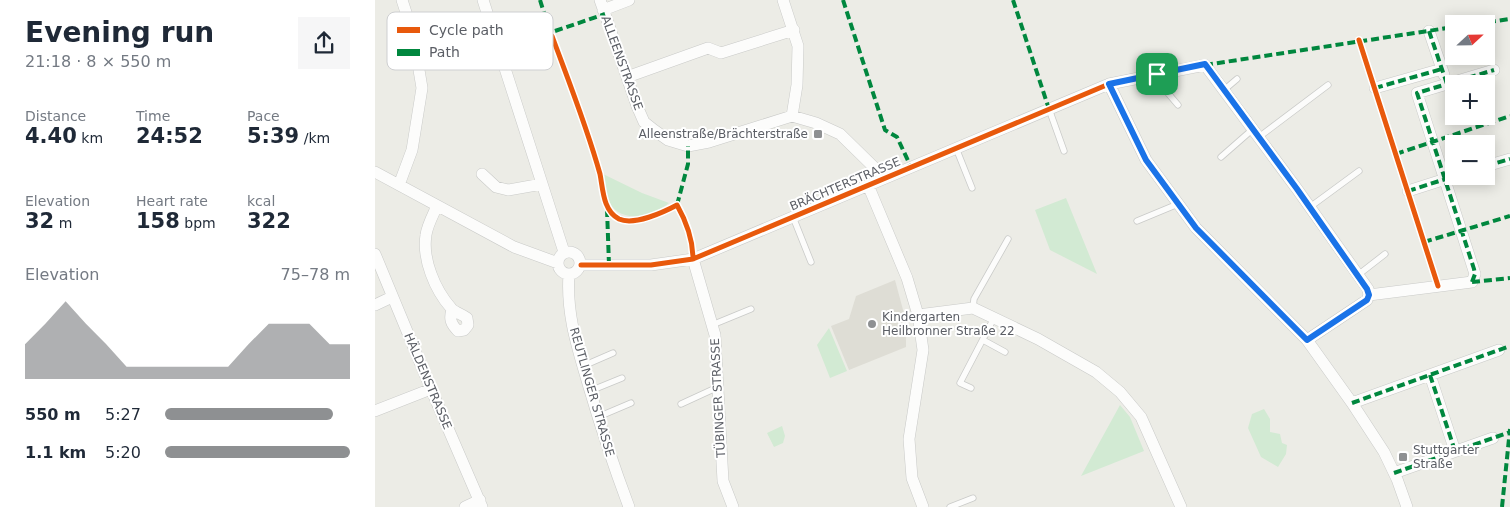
<!DOCTYPE html>
<meta charset="utf-8">
<style>
body{margin:0;font-family:"DejaVu Sans",sans-serif;background:#f6f6f7;color:#1f2937;height:100vh;display:flex;flex-direction:column;font-size:19px;white-space:nowrap}
*{box-sizing:border-box;margin:0}
p{font-size:16px;color:#747a83}
.icon{flex:none;width:28px;height:28px;fill:none;stroke:currentColor;stroke-width:2;stroke-linecap:round;stroke-linejoin:round}
.map{position:relative;flex:1;overflow:hidden}
.details{display:flex;flex-direction:column;background:#fff;width:375px}
.details>*{flex:none}
.needle{width:32px;rotate:68deg}
.controls{position:absolute;left:1070px;top:15px;display:grid;gap:10px}
.controls a{display:grid;place-items:center;width:50px;height:50px;border-radius:0px;background:#fff;box-shadow:0 2px 12px #0003;font-size:25px}
.pin{position:absolute;display:grid;place-items:center;width:42px;height:42px;color:#fff;margin:-21px;border-radius:10px;box-shadow:0 2px 8px #0006}
.round{display:grid;place-items:center;flex:none;width:52px;height:52px;border-radius:0px;background:#f6f6f7}
.overview{display:flex;align-items:center;justify-content:space-between;height:85px;padding:0 25px}
h1{font-size:28px;font-weight:600;line-height:38px}
.figures{display:grid;grid-template-columns:repeat(3,1fr);gap:8px;height:85px;padding:5px 25px}
.figures div{display:grid;align-content:center}
.figures b{font-size:21px;font-weight:600}
.figures small{font-size:14px;font-weight:400}
.figures p{font-size:14px}
.chart{height:140px;padding:10px 25px}
.chart p{display:flex;justify-content:space-between}
.chart svg{width:100%;height:90px;margin-top:5px;fill:#8e9092;opacity:.7}
ul{padding:0 25px;list-style:none;font-size:16px}
li{display:grid;grid-template-columns:80px 60px 1fr;align-items:center;height:38px}
li i{height:12px;border-radius:6px;background:#8e9092}
main{display:flex;flex:1;min-height:0}
.map>svg:first-child{display:block}
.education{fill:#deddd5}
.green{fill:#d2ead3}
.lines{fill:none;stroke-linecap:round;stroke-linejoin:round}
.service-casing{stroke:#c9cac8;stroke-width:7}
.minor-casing{stroke:#c9cac8;stroke-width:12}
.service{stroke:#fcfcfb;stroke-width:5.5}
.minor{stroke:#fcfcfb;stroke-width:11}
.quiet{stroke:#00873e;stroke-width:4;stroke-dasharray:8 4;stroke-linecap:butt}
.cycleway-casing{stroke:#fff;stroke-width:8}
.cycleway{stroke:#e8590c;stroke-width:5}
.route-casing{stroke:#fff;stroke-width:10}
.route{stroke:#1a73e8;stroke-width:6}
.poi-dot{fill:#8e9092;stroke:#fff;stroke-width:2}
.labels{text-anchor:middle;stroke-width:4;stroke-linejoin:round;paint-order:stroke}
.street-label{font-size:12px;fill:#5b5e65;stroke:#fff}
.poi-label{font-size:12px;fill:#5b5e65;stroke:#fff;text-anchor:start}
.key{fill:#fff;stroke:#cecfd1;stroke-width:1}
.key-label{font-size:14px;fill:#5b5e65}
</style>
<main>
<section class="details">
<div class="overview"><div><h1>Evening run</h1><p>21:18 · 8 × 550 m</p></div><a class="round"><svg class="icon" aria-label="share" viewBox="0 0 24 24"><path d="M12 15V3M7 8l5-5 5 5M5 13v7h14v-7"/></svg></a></div>
<div class="figures">
<div><p>Distance</p><b>4.40<small> km</small></b></div>
<div><p>Time</p><b>24:52</b></div>
<div><p>Pace</p><b>5:39<small> /km</small></b></div>
</div>
<div class="figures">
<div><p>Elevation</p><b>32<small> m</small></b></div>
<div><p>Heart rate</p><b>158<small> bpm</small></b></div>
<div><p>kcal</p><b>322</b></div>
</div>
<div class="chart"><p><span>Elevation</span>75–78 m</p>
<svg viewBox="0 0 160 44" preserveAspectRatio="none"><path d="M0 44V27L10 17L20 6L30 17L40 27L50 38L60 38L70 38L80 38L90 38L100 38L110 27L120 17L130 17L140 17L150 27L160 27V44z"/></svg>
</div>
<ul>
<li><b>550 m</b>5:27<i style="width:91%"></i></li>
<li><b>1.1 km</b>5:20<i style="width:100%"></i></li>
</ul>
</section>
<div class="map">
<svg width="1135" height="507" viewBox="0 0 1135 507">
<rect width="100%" height="100%" fill="#ecece6"/>
<path class="education" d="M520 280 531 321V347L474 370 456 326 474 319 481 296Z"/>
<path class="green" d="M228 174 267 193 294 203C276 217 242 226 232 197 230 190 229 181 228 174Z
M691 198 722 274 675 250 660 210Z
M454 328 472 371 455 378 442 345Z
M745 405 755 417 769 451 706 476Z
M889 409 895 419V432L905 434 907 443 912 445 911 454 903 467 886 457 873 428 877 414Z
M407 426 410 436 408 443 399 447 392 433Z"/>
<g class="lines">
<g class="service-casing">
<path id="service" d="M782 74 786 85 803 105
M849 90 862 79
M674 109 689 151
M884 137 953 85
M581 148 597 188
M846 157 878 129
M935 207 984 171
M418 217 436 262
M762 221 803 204
M983 275 1010 254
M598 308 599 299 633 239
M337 325 376 309
M608 340 630 352
M208 366 238 353
M596 388 585 383 619 318
M215 391 247 378
M306 404 343 387
M223 417 256 403
M575 507 598 498"/>
</g>
<g class="minor-casing">
<path id="minor" d="M108 0 189 252
M225 0 262 106 269 122 279 130 293 140 313 146 334 142 417 116 441 123 465 134 510 178
M408 0 423 46 422 85 417 116
M228 10 254 0
M1054 31 1069 75
M252 77 333 48 346 53 419 30
M734 84 771 160 821 228 932 340 977 403 1009 452 1022 479 1032 507
M1000 88 1067 69
M1111 166 1135 159
M0 172 139 247 183 263
M107 174 121 187 133 190 167 184
M24 185 37 150 47 88 38 34 27 0
M493 185 532 278 543 315 548 350 534 439 537 478 548 507
M1033 191 1080 176
M62 206C58 215 52 226 51 235 47 259 60 290 76 308 79 312 87 314 92 318L93 325 89 330 83 331C76 324 74 319 77 310
M183 263a11 11 0 1 1 22 0a11 11 0 1 1-22 0Z
M0 254 56 389 107 507
M318 259 340 335 348 481 358 507
M206 265H276L318 259 734 84 830 65 922 189 993 289 994 295 992 300 932 340
M194 274C191 315 203 349 214 387 226 428 239 467 254 507
M994 295 1097 282 1100 274 1042 93 1119 70
M0 305 17 297
M543 315 598 308 663 339 721 372 745 392 766 417 806 507
M1055 375 1080 451
M977 403 1124 350
M0 411 56 389
M1019 473 1118 438
M90 507 105 500"/>
</g>
<use href="#service" class="service"/>
<use href="#minor" class="minor"/>
<path class="quiet" d="M165 0 174 29
M468 0 510 130 522 137 536 167
M638 0 674 109
M1101 24 1135 19
M180 31 230 14
M1054 31 1072 84
M830 65 1079 27
M1000 88 1067 69
M1021 154 1135 116
M1111 166 1135 159
M1033 191 1080 176
M302 205 313 164V146
M232 209 234 265
M1049 242 1135 216
M1097 282 1100 274 1099 269 1042 93 1119 70
M1097 282 1135 278
M1055 375 1080 451
M977 403 1135 346
M1019 473 1135 432
M1127 507 1135 429"/>
<g class="cycleway-casing">
<path id="cycleway" d="M177 36C194 82 212 127 225 174 228 189 228 211 244 219 259 226 289 212 302 205 311 221 318 241 318 259
M984 40 1063 286
M206 265H276L318 259 734 84 830 65 922 189 993 289 994 295 992 300 932 340"/>
</g>
<use href="#cycleway" class="cycleway"/>
</g>
<g class="lines">
<g class="route-casing">
<path id="route" d="M830 64 922 189 992 289 994 295 992 300 932 340 821 228 771 160 734 84Z"/>
</g>
<use href="#route" class="route"/>
</g>
<g class="poi-dot">
<rect x="438" y="129" width="10" height="10" rx="2.5"/>
<circle cx="497" cy="324" r="5"/>
<rect x="1023" y="452" width="10" height="10" rx="2.5"/>
</g>
<g class="labels">
<g class="street-label">
<text transform="translate(247 63) rotate(70)" y="4">ALLEENSTRASSE</text>
<text transform="translate(470 184) rotate(-23)" y="4">BRÄCHTERSTRASSE</text>
<text transform="translate(53 381) rotate(67)" y="4">HÄLDENSTRASSE</text>
<text transform="translate(217 392) rotate(74)" y="4">REUTLINGER STRASSE</text>
<text transform="translate(343 398) rotate(-93)" y="4">TÜBINGER STRASSE</text>
</g>
<g class="poi-label">
<text x="433" y="138" text-anchor="end">Alleenstraße/Brächterstraße</text>
<text x="507" y="321">Kindergarten<tspan x="507" dy="14">Heilbronner Straße 22</tspan></text>
<text x="1038" y="454">Stuttgarter<tspan x="1038" dy="14">Straße</tspan></text>
</g>
</g>
<rect x="12" y="12" width="166" height="58" rx="8" class="key"/>
<rect x="22" y="27" width="23" height="6" fill="#e8590c"/>
<rect x="22" y="49" width="23" height="7" fill="#00873e"/>
<g class="key-label">
<text x="54" y="35">Cycle path</text>
<text x="54" y="57">Path</text>
</g>
</svg>
<div class="controls">
<a><svg class="needle" viewBox="-14 -14 28 28"><path d="M0-13l5 13h-10z" fill="#e53935"/><path d="M0 13l5-13h-10z" fill="#747a83"/></svg></a>
<a>+</a>
<a>−</a>
</div>
<div class="pin" style="left:782px;top:74px;background:#1e9e55"><svg class="icon" aria-label="arrive" viewBox="0 0 24 24"><path d="M6 21V4h12l-3 4 3 4H6"/></svg></div>
</div>
</main>
